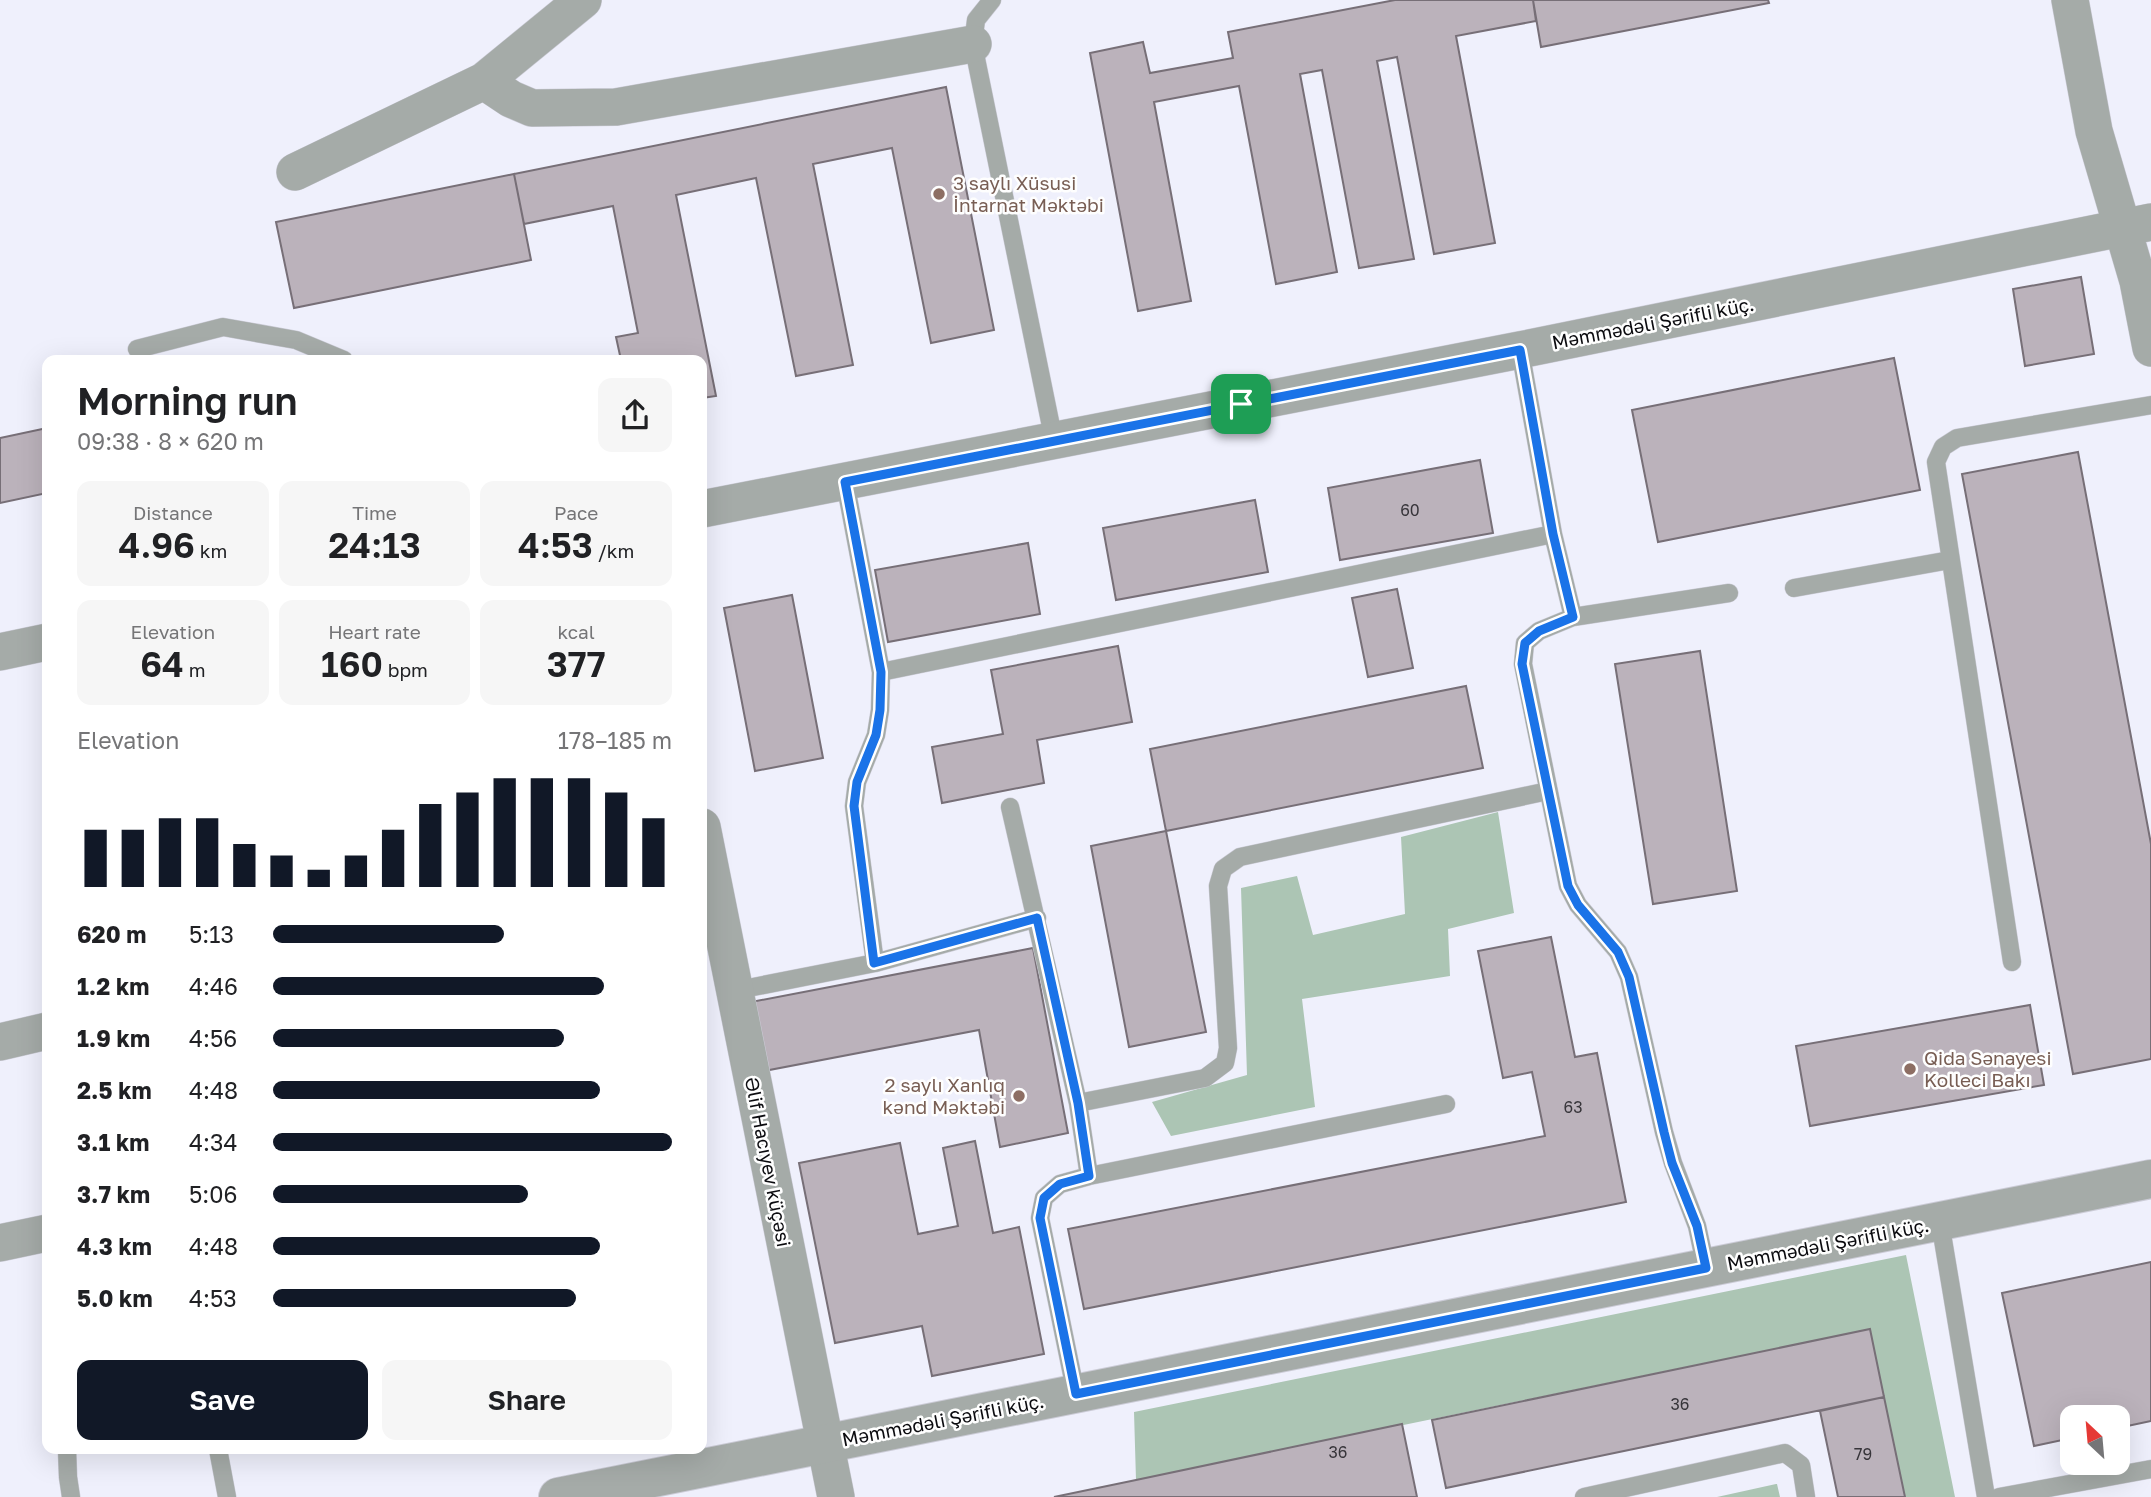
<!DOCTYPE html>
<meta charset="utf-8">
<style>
body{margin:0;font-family:"Golos Text",sans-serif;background:#f6f6f6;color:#202124;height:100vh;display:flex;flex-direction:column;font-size:26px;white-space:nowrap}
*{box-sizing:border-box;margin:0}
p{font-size:23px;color:#757577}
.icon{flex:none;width:38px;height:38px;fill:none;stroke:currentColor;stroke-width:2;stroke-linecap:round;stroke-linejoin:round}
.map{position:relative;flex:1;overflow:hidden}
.panel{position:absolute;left:42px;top:355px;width:665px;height:1099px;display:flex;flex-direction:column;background:#fff;border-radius:14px;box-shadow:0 7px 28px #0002}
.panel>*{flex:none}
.needle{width:46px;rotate:334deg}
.buttons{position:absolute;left:2060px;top:1405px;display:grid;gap:14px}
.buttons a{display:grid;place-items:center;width:70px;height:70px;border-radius:14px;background:#fff;box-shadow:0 7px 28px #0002;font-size:35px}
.pin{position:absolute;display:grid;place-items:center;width:60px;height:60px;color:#fff;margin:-30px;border-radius:14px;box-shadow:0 4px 10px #0006}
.round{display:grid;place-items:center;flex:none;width:74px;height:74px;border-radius:14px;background:#f6f6f6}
.headline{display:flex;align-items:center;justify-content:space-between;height:119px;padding:0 35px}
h1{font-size:38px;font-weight:600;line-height:52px}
.figures{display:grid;grid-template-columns:repeat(3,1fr);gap:10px;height:119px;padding:7px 35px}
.figures div{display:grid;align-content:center;border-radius:14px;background:#f6f6f6;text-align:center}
.figures b{font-size:35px;font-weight:600}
.figures small{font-size:19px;font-weight:400}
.figures p{font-size:19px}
.chart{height:196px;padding:14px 35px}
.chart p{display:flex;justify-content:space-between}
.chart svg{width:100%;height:126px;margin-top:7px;stroke:#111827;stroke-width:6}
.primary-button{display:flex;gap:14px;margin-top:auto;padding:14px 35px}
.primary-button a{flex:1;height:80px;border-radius:14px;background:#111827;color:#fff;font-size:28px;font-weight:600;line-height:80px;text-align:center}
.primary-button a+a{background:#f6f6f6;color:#202124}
ul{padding:0 35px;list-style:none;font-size:23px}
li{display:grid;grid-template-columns:112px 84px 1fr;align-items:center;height:52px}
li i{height:18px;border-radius:9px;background:#111827}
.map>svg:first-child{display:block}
.green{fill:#acc5b4}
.building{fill:#bbb2bb;stroke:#776f77;stroke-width:2}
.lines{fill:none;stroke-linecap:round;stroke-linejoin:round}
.service-casing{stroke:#cbcbd6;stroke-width:19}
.minor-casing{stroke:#cbcbd6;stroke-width:38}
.tertiary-casing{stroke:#cbcbd6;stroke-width:40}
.service{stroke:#a5aba8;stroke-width:18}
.minor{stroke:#a5aba8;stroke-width:37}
.tertiary{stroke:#a5aba8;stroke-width:38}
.route-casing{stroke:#fff;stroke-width:14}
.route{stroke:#1a73e8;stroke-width:9}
.education-dot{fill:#8d6e63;stroke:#fefefe;stroke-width:2.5}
.labels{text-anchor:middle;stroke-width:5;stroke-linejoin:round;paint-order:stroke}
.number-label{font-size:16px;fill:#37353a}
.education-label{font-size:19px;fill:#785e54;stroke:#fefefe;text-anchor:start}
.street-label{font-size:19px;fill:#0b0b0f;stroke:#fefefe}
</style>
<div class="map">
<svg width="2151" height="1497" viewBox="0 0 2151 1497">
<rect width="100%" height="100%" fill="#eff0fc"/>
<path class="green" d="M1498 812 1514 913 1448 929 1450 976 1302 999 1315 1107 1171 1136 1152 1102 1247 1075 1241 888 1297 876 1313 935 1405 914 1401 837Z
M1906 1255 1955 1497H1905L1870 1329 1136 1480 1134 1412Z
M1777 1484 1780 1497H1717L1776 1484Z"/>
<path class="building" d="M1395 0H1533L1536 21 1456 36 1495 243 1434 254 1397 57 1377 61 1414 259 1359 268 1322 70 1300 74 1337 272 1276 284 1239 86 1154 102 1191 301 1138 311 1090 53 1143 42 1150 73 1233 58 1228 32Z
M1533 0H1768L1769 3 1541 47Z
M946 87 994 330 931 343 892 148 813 164 853 365 796 376 756 178 676 195 716 396 702 398V360H621L616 337 638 333 613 206 524 224 514 174Z
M514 174 531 260 294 308 276 222Z
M2081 277 2094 354 2025 366 2013 289Z
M1894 358 1920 490 1658 542 1632 410Z
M47 428V493L0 503V438Z
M2078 452 2151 844V1059L2073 1074 1962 474Z
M1480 460 1493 533 1340 560 1328 488Z
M1255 500 1268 572 1116 600 1103 528Z
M1028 543 1040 614 888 642 875 570Z
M1397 589 1413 668 1368 677 1352 598Z
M792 595 823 758 755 771 724 608Z
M1118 646 1132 722 1037 740 1044 783 942 803 932 747 1003 734 991 670Z
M1700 651 1737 891 1653 904 1615 664Z
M1466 686 1483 768 1166 831 1150 749Z
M1166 831 1206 1032 1129 1047 1091 846Z
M1551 937 1575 1057 1597 1053 1626 1202 1084 1309 1068 1229 1545 1136 1532 1072 1503 1078 1478 951Z
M1033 948 1068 1133 1000 1147 979 1030 764 1071 751 1002Z
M2030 1005 2044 1085 1810 1126 1796 1046Z
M975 1141 993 1233 1019 1227 1044 1354 932 1376 922 1326 835 1343 799 1163 900 1143 918 1234 958 1226 943 1148Z
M2151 1262V1421L2118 1428V1418H2072V1438L2034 1446 2002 1293Z
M1870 1329 1884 1397 1446 1488 1432 1420Z
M1884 1397 1905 1497H1838L1820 1411Z
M1402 1424 1417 1497H1054L1136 1480Z"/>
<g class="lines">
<g class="service-casing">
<path id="service" d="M992 0 976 20 973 44 1054 441
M137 349 223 327 296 340 344 360
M1520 350 1553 534 1573 617 1539 631 1525 643 1523 664 1568 886 1578 905 1618 952 1629 977 1664 1132 1673 1163 1697 1226 1706 1268
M845 482 881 672 880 710 876 735 857 782 854 806 875 963
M1794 588 1950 560
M1573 617 1729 593
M881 672 1553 534
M1010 807 1078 1103 1089 1176
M2012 962 1936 462 1943 447 1957 438 2151 405
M733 991 875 963 1037 918
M1078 1103 1205 1078 1225 1063 1228 1048 1218 886 1223 869 1240 857 1548 791
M1940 1222 1986 1497
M1076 1394 1040 1218 1044 1198 1060 1184 1089 1176 1446 1104
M67 1449 68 1477 71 1497
M218 1449 227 1497
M1584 1497 1785 1453 1801 1465 1806 1497
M1999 1497 2151 1469"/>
</g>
<g class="minor-casing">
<path id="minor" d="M2070 0 2094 131 2138 281 2151 348
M484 81 511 99 532 108 616 107 973 44
M295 172 484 81 583 0
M702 509 1520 350 2151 222
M0 652 47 642
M702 827 836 1497
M0 1042 47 1031
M0 1243 47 1233"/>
</g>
<g class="tertiary-casing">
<path id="tertiary" d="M558 1497 2151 1179"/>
</g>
<use href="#service" class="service"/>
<use href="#minor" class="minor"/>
<use href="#tertiary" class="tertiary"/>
</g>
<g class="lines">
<g class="route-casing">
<path id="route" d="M1520 350 1553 534 1573 617 1539 631 1525 643 1522 664 1568 886 1578 905 1618 952 1629 977 1664 1132 1672 1163 1697 1226 1706 1268 1076 1394 1040 1218 1044 1198 1060 1184 1089 1176 1078 1103 1037 918 874 963 854 806 857 782 876 735 880 710 881 672 845 482Z"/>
</g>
<use href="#route" class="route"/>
</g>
<g class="education-dot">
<circle cx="939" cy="194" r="7"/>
<circle cx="1910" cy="1069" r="7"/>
<circle cx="1019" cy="1096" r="7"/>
</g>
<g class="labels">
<g class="number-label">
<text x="1410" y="516">60</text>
<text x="1573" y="1113">63</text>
<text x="1680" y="1410">36</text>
<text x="1338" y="1458">36</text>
<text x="1863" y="1460">79</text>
</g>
<g class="education-label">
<text x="953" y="190">3 saylı Xüsusi<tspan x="953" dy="22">İntarnat Məktəbi</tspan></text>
<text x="1924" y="1065">Qida Sənayesi<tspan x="1924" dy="22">Kolleci Bakı</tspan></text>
<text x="1005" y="1092" text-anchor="end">2 saylı Xanlıq<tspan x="1005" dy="22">kənd Məktəbi</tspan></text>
</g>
<g class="street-label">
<text transform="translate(1653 323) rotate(-11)" y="7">Məmmədəli Şərifli küç.</text>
<text transform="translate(768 1162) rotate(79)" y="7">Əlif Hacıyev küçəsi</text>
<text transform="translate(1828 1244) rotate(-11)" y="7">Məmmədəli Şərifli küç.</text>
<text transform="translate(943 1420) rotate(-11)" y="7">Məmmədəli Şərifli küç.</text>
</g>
</g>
</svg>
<div class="buttons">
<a><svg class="needle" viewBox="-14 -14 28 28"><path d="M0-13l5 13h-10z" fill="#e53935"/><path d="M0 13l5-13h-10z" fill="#757577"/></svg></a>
</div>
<div class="pin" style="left:1241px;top:404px;background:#1e9e55"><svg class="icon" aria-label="arrive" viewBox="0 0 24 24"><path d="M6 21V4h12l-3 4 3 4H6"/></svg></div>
<section class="panel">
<div class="headline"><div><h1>Morning run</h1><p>09:38 · 8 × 620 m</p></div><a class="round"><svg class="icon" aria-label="share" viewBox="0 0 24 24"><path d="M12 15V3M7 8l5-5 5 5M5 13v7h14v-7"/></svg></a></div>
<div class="figures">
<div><p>Distance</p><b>4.96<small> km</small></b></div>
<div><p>Time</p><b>24:13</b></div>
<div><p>Pace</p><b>4:53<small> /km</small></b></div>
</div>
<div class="figures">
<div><p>Elevation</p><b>64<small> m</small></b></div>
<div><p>Heart rate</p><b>160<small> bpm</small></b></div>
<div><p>kcal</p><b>377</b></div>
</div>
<div class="chart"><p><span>Elevation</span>178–185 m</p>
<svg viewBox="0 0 160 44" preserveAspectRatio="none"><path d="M5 44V24M15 44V24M25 44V20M35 44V20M45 44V29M55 44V33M65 44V38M75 44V33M85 44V24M95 44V15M105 44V11M115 44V6M125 44V6M135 44V6M145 44V11M155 44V20"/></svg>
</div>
<ul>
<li><b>620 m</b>5:13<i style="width:58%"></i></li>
<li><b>1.2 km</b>4:46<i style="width:83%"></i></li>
<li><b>1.9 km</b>4:56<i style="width:73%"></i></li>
<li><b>2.5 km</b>4:48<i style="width:82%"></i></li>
<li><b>3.1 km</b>4:34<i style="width:100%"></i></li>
<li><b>3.7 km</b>5:06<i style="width:64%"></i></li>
<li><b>4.3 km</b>4:48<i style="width:82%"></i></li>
<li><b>5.0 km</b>4:53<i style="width:76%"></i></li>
</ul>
<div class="primary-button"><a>Save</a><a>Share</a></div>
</section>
</div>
